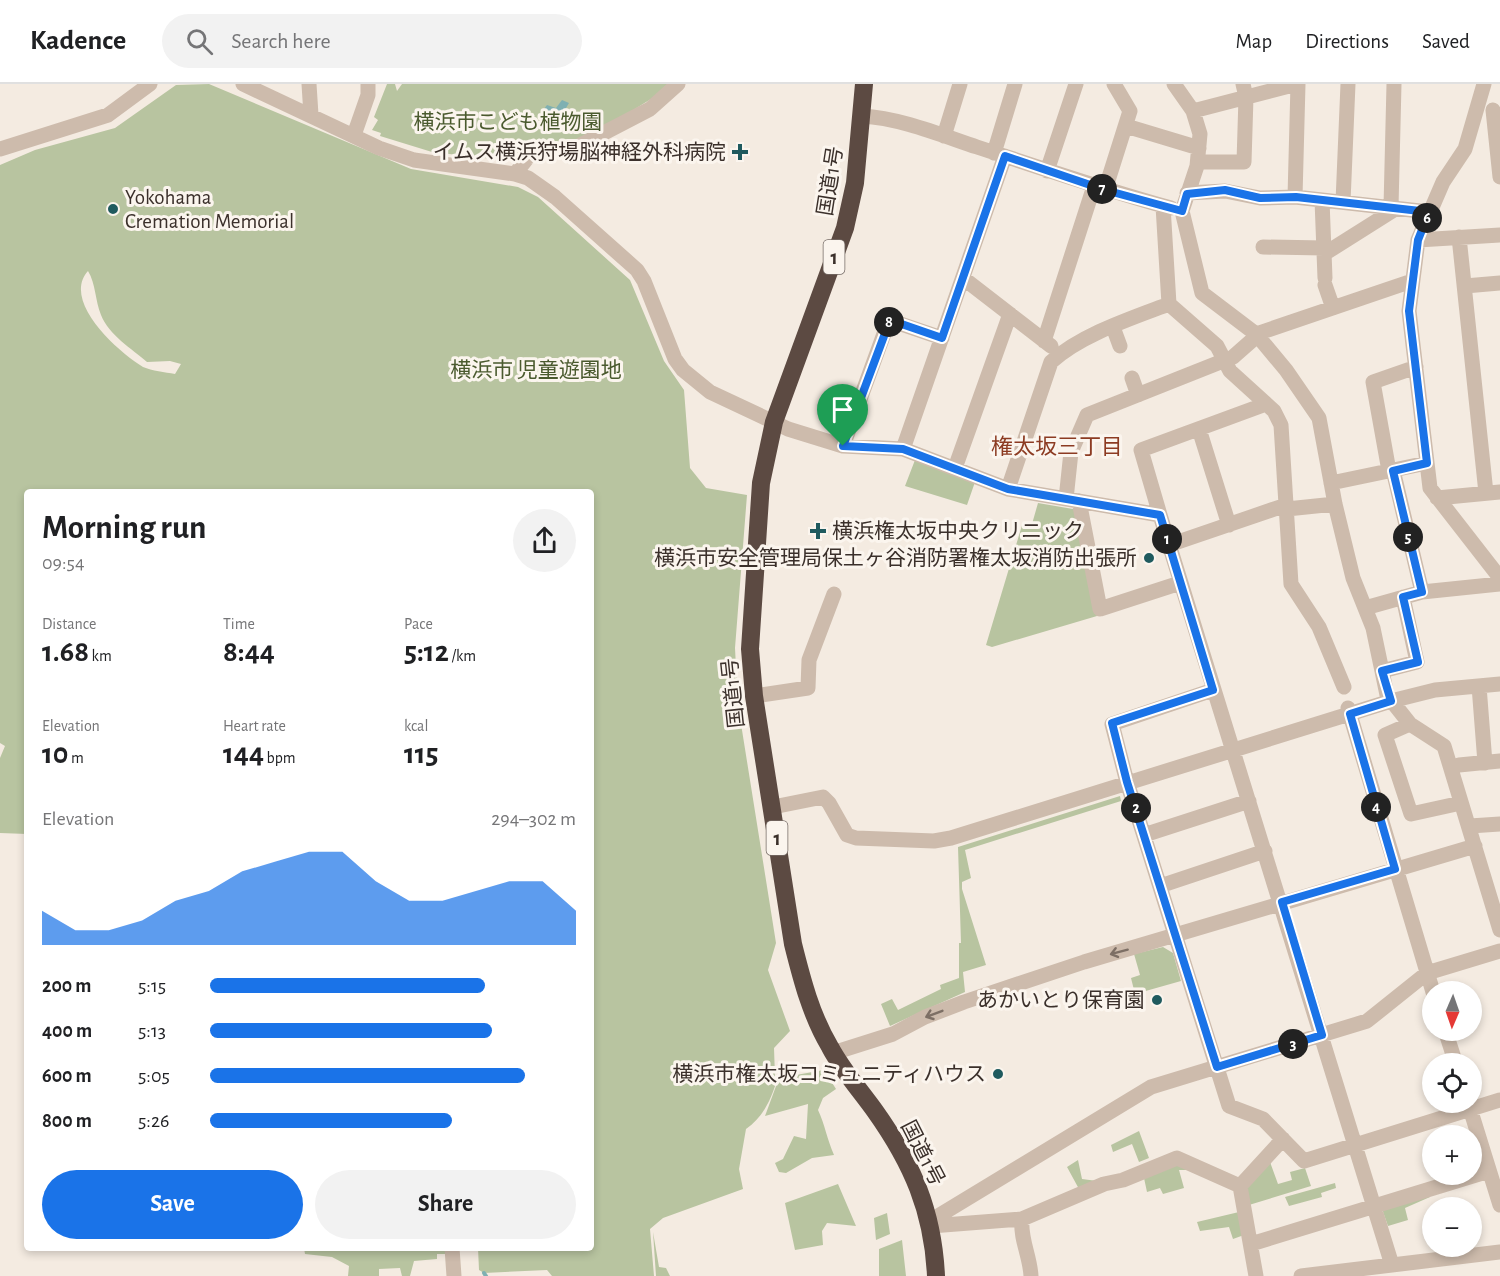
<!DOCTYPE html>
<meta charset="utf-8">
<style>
body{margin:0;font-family:"Alegreya Sans","Noto Sans JP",sans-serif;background:#f2f2f2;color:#202124;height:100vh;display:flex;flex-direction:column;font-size:22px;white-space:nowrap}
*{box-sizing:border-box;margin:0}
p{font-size:20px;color:#757577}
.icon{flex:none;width:33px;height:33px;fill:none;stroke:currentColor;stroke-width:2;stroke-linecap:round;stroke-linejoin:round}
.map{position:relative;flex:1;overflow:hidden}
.details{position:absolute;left:24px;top:405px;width:570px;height:762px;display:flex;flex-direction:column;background:#fff;border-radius:6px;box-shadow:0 3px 9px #0003}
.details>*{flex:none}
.needle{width:39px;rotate:182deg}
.fabs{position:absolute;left:1422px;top:897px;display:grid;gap:12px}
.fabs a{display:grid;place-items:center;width:60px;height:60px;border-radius:50%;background:#fff;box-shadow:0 3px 9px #0003;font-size:30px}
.pin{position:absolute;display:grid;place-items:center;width:51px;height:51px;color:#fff;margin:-62px -26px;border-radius:50% 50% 50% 0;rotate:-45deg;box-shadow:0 0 6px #0007}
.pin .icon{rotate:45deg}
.km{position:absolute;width:30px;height:30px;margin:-15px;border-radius:50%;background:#222;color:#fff;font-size:16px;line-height:30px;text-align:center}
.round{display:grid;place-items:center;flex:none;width:63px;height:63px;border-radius:32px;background:#f2f2f2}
.headline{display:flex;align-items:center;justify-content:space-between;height:102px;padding:0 18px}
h1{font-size:33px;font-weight:700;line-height:45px}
.figures{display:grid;grid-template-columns:repeat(3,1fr);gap:9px;height:102px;padding:6px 18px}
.figures div{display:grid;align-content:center}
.figures b{font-size:30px;font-weight:700}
.figures small{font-size:16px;font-weight:400}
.figures p{font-size:16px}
.chart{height:168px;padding:12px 18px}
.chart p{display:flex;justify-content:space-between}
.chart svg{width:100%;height:108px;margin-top:6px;fill:#1a73e8;opacity:.7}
.button{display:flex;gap:12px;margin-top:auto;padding:12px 18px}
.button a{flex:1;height:69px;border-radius:36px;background:#1a73e8;color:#fff;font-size:24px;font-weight:700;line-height:69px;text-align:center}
.button a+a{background:#f2f2f2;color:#202124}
ul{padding:0 18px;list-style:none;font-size:20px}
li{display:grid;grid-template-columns:96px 72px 1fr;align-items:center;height:45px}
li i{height:15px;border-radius:8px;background:#1a73e8}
header{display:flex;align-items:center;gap:36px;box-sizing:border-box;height:84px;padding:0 30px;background:#fff;border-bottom:2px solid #e0e0e0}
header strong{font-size:28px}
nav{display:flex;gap:33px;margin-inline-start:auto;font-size:21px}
.search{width:420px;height:54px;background:#f2f2f2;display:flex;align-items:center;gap:15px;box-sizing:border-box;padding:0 21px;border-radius:33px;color:#757577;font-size:22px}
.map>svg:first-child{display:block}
.green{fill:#b8c4a0;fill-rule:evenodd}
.water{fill:#7fb0b2}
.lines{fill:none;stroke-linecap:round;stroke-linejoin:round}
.stream{stroke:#7fb0b2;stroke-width:4}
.minor{stroke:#cdbbac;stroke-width:15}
.highway{stroke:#5c4a42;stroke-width:18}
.oneway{stroke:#7d6f65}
.route-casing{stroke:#fff;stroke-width:12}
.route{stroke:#1a73e8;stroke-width:8}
.poi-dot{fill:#1f5a5e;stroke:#fbf5ee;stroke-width:2}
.labels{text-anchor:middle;stroke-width:6;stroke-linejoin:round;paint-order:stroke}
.shield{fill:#fbf5ee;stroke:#756b66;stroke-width:1.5}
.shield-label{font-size:20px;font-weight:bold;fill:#3b302b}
.park-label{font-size:21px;fill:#4a5a2e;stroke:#fbf5ee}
.poi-label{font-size:21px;fill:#3b302b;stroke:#fbf5ee;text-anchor:end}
.street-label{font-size:21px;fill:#3b302b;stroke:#fbf5ee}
.neighbourhood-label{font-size:22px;fill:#8c3b22;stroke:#fbf5ee}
</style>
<header>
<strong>Kadence</strong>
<div class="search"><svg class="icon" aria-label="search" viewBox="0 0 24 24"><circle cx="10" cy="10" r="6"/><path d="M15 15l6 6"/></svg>Search here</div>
<nav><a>Map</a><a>Directions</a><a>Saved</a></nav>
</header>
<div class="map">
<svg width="1500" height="1192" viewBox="0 0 1500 1192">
<rect width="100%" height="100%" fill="#f4ebe1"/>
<path class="green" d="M209 0 411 85 518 103 538 113 630 196 664 277 684 306 690 384 706 404 747 411 735 564 738 621 776 859 768 886 790 947 774 964 775 993H778C771 1015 765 1031 746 1045L739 1085 743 1105 663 1134 650 1145 654 1192H552L547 1186 484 1189 479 1186 478 1164H591V408H27V750L0 749V674L5 662 0 659V81L35 66 115 44 176 1ZM88 187C96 200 95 217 101 231 109 251 132 265 147 278L170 277 181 280 175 290C165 288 152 287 143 283 118 268 61 217 88 187Z
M387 0H395L397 7 402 0H675L574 63 518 78 432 68 380 52 381 49 372 46 378 36 374 33Z
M915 376 975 398 967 421 905 402Z
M1038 419 1073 425 1076 429 1097 532 992 563 986 561 1023 438 1032 440Z
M1120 712 1121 717 965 766 971 794 962 798V805L986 881 963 888 965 908 890 942 881 920 892 915 898 926 941 905 940 901 959 894V859H961L958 763Z
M1163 863 1173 869 1181 897 1135 910 1131 894 1140 891 1134 870Z
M824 986 836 1005 823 1014 818 1026C825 1041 827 1055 834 1071L812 1074 786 1089 779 1088 775 1079 783 1075 794 1052 806 1055 808 1020 765 1032 779 994Z
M1139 1047 1149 1074 1139 1078 1132 1060 1113 1068 1111 1061Z
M1078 1076 1082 1095 1097 1097 1079 1105 1067 1083Z
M1270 1078 1278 1100 1292 1096 1290 1088 1305 1084 1311 1102 1249 1121 1245 1105Z
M1177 1080 1189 1086H1179L1184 1104 1163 1110 1160 1104 1147 1108 1144 1094Z
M1335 1099 1336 1104 1321 1109 1322 1113 1289 1122 1285 1113Z
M838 1100 856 1142 827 1139 822 1147 823 1161 795 1166 785 1119Z
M1428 1109 1430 1113 1405 1124 1408 1136 1388 1142 1382 1125Z
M1239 1128 1244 1151 1233 1155 1229 1143 1200 1147 1197 1138Z
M887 1129 890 1150 876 1156 874 1134Z
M653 1148 659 1183 666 1184 670 1192H656Z
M902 1156 906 1192H879V1165Z
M304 1164H449L450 1170H437V1175L414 1177 410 1192H402L400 1184 379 1185V1192H348L349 1182 332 1173 305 1170Z"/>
<path class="water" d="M562 16 569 19 560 34 552 35 546 31 547 28 544 25 547 21 556 24Z"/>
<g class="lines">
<path class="stream" d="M484 1189 486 1192"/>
<path class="minor" d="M243 0 379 64 414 76 515 90 528 94 555 113 637 186 644 197 675 275 683 286 710 308 761 332 788 345 843 362 903 365 1008 405 1160 431 1392 1181
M309 0 311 31
M1174 0 1193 27 1200 50 1197 82 1182 127 1202 209 1256 250 1286 286 1319 334 1335 420 1353 494 1373 544 1387 611 1410 640 1444 662 1500 846
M1484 0 1465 65 1443 98 1418 156 1409 227 1430 404 1500 494
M1493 26 1500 93
M1193 27 1297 0
M862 32C900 34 941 51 977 63 1041 84 1105 106 1171 124
M1126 42 1199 64
M354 51 368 11V0
M944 52 960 0
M0 65 108 31 150 0
M994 69 1015 0
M1198 78H1244L1246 13 1243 0
M1047 87 1076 0
M515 90 529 72 575 64 650 25 678 0
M1105 106 1130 27 1114 0
M1187 109 1225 107 1260 114 1295 113 1429 128
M1295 113 1298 0
M1322 116 1325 194
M1343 118 1348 0
M1163 122 1169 220 1217 262 1230 287 1274 327 1281 341 1291 500 1319 543 1344 603
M1391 123 1394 0
M1459 153 1486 409
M1418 156 1500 151
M1263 163 1324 164
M1324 170 1397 124
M963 194 1051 262
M1325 201 1333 224
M1465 202 1500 199
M1113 243 1120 262
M1256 250 1412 197
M1044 257 1094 102
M1132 294 1138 311
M1199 345 1229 441
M843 362 889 236 942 254
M903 365 1005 72
M955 384 1010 230
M1393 386 1422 508
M1389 387 1373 298 1416 283
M1331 399 1427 379
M1008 405 1051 278C1080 251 1132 234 1169 220
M1437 414 1500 408
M1066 415 1071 368 1087 331 1233 273 1258 251
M1079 417 1100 525 1180 499
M1287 425 1335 420
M1160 431 1141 366 1266 320
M1169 461 1286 421
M1365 524 1422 508 1500 500
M1382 587 1417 578 1403 513
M1479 602 1485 679
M1213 606 1112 640 1127 698 1229 1022 1263 1035 1304 1077 1500 1016
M754 612 808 604 809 576 834 510
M1348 624 1433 908
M1410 640 1385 651 1411 730 1461 719
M1459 681 1500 677
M773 723 823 713 829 719 847 751 856 754 934 757 951 754 1391 617 1435 606 1500 600
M1470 742 1500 740
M1144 751 1249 717
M1160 802 1265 767
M1445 946 1456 980
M833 969 893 950 925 933 964 918 1084 878 1475 762
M1468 1018 1500 1121
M1240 1102 1283 1055
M1022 1135C1020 1155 1030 1172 1031 1192
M930 1137 1151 1003 1367 937 1427 889 1500 867
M931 1142 1022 1135 1104 1100 1123 1096 1177 1074 1240 1102 1256 1192
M1251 1160 1489 1087
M452 1164 454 1192
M1301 1192 1500 1168"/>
<path class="highway" d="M864 0 855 99 845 144 774 338 761 399 750 565 754 612 793 860C802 896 811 931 830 963 842 986 860 1006 875 1027 912 1079 933 1127 936 1192"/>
</g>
<defs><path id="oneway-shaft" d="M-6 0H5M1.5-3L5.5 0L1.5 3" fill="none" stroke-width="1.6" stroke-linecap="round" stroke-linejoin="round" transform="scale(1.5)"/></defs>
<g class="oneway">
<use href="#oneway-shaft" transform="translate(1119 868) rotate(165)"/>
<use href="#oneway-shaft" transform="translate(934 930) rotate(159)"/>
</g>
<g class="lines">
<g class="route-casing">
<path id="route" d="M1005 72 1105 106 1182 127 1187 110 1225 106 1260 114 1296 113 1429 128 1418 156 1409 227 1427 379 1393 387 1422 508 1403 513 1418 578 1382 587 1391 617 1350 630 1395 785 1282 818 1322 951 1217 983 1127 698 1112 639 1213 606 1160 431 1008 405 903 365 843 362 890 236 942 254Z"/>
</g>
<use href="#route" class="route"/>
</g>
<g class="poi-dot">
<path d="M737 59h6v6h6v6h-6v6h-6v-6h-6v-6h6z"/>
<circle cx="113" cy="125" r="6"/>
<path d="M815 438h6v6h6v6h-6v6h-6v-6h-6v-6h6z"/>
<circle cx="1149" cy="474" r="6"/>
<circle cx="1157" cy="916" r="6"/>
<circle cx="998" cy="990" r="6"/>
</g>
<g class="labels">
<g class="shield">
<rect x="823.5" y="156" width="21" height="34" rx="4.5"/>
<rect x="766.5" y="737" width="21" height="34" rx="4.5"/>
</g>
<g class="shield-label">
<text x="834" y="180">1</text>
<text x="777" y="761">1</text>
</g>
<g class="park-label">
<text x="508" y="45">横浜市こども植物園</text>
<text x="536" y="293">横浜市 児童遊園地</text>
</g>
<g class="poi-label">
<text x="726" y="75">イムス横浜狩場脳神経外科病院</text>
<text x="125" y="120" text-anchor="start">Yokohama<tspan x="125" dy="24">Cremation Memorial</tspan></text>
<text x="832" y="454" text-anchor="start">横浜権太坂中央クリニック</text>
<text x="1137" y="481">横浜市安全管理局保土ヶ谷消防署権太坂消防出張所</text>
<text x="1145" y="923">あかいとり保育園</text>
<text x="986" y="997">横浜市権太坂コミュニティハウス</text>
</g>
<g class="street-label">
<text transform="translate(830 97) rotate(-81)" y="7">国道1号</text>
<text transform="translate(733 609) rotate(-96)" y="7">国道1号</text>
<text transform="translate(923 1069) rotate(63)" y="7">国道1号</text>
</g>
<g class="neighbourhood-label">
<text x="1057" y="370">権太坂三丁目</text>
</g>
</g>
</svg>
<div class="fabs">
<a><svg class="needle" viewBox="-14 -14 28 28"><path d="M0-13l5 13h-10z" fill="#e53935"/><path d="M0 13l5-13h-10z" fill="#757577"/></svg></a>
<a><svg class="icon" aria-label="locate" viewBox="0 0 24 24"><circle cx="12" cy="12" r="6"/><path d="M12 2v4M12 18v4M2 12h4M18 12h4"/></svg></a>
<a>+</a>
<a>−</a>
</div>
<div class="pin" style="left:843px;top:362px;background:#1e9e55"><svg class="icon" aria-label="arrive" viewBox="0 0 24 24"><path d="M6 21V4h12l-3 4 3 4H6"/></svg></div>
<b class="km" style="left:1167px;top:455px">1</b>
<b class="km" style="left:1136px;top:724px">2</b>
<b class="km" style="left:1293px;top:960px">3</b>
<b class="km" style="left:1376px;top:723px">4</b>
<b class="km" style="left:1408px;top:453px">5</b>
<b class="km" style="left:1427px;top:134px">6</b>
<b class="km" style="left:1102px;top:105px">7</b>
<b class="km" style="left:889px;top:238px">8</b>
<section class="details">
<div class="headline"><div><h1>Morning run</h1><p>09:54</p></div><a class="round"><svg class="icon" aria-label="share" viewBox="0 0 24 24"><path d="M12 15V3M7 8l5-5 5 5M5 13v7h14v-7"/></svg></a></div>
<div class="figures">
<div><p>Distance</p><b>1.68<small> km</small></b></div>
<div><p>Time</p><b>8:44</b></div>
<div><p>Pace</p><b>5:12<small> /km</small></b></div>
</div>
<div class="figures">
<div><p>Elevation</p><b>10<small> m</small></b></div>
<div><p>Heart rate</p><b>144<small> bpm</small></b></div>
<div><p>kcal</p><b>115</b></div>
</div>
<div class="chart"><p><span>Elevation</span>294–302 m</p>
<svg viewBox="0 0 160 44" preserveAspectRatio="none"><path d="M0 44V30L10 38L20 38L30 34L40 26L50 22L60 14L70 10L80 6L90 6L100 18L110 26L120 26L130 22L140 18L150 18L160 30V44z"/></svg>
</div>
<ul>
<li><b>200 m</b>5:15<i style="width:75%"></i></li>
<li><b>400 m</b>5:13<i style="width:77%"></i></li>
<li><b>600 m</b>5:05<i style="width:86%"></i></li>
<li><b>800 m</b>5:26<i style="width:66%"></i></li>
</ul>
<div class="button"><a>Save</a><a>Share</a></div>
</section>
</div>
